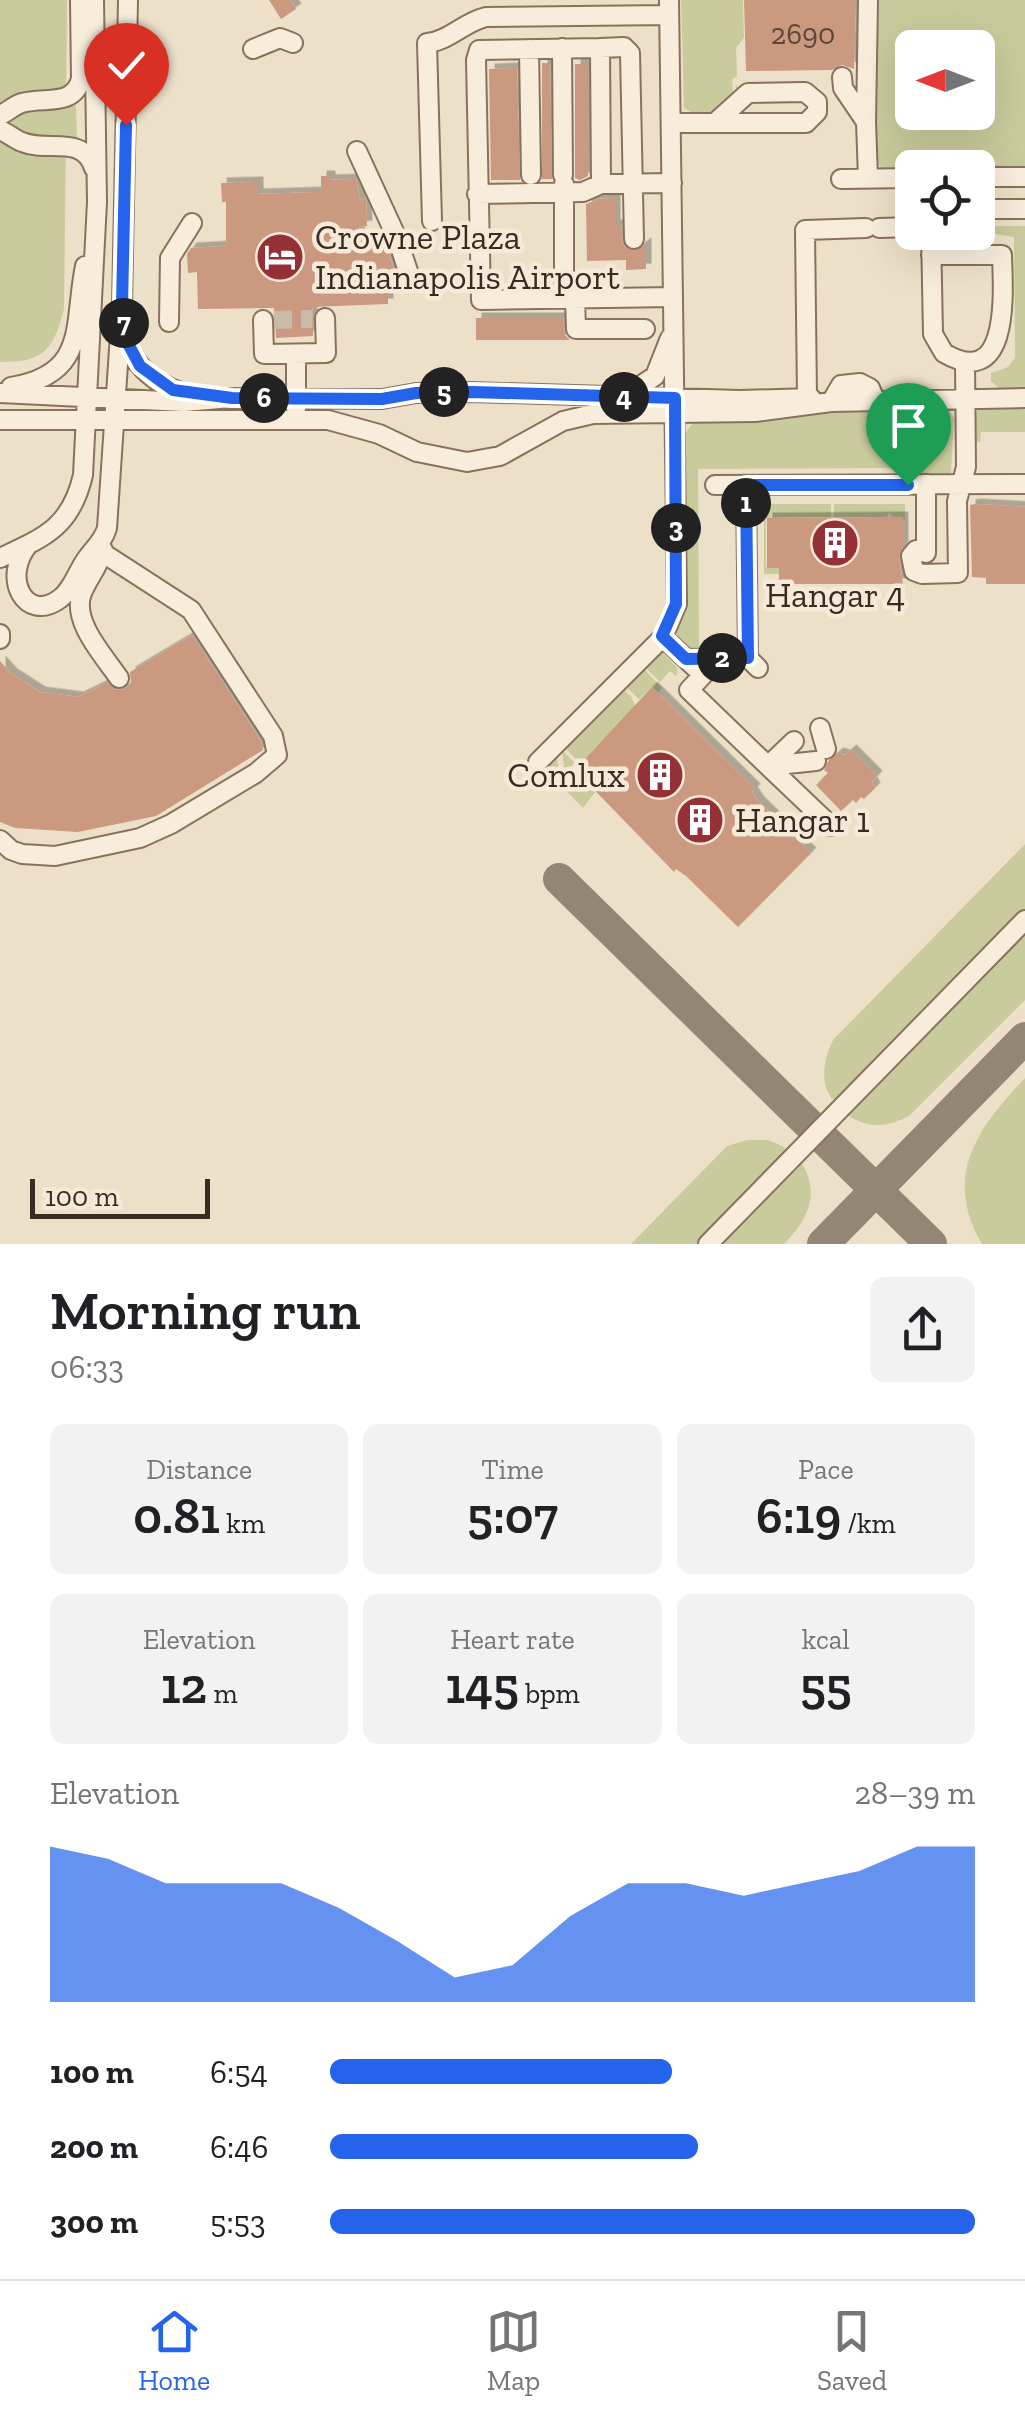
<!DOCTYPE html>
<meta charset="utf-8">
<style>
body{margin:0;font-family:"Zilla Slab",serif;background:#f2f2f2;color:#202124;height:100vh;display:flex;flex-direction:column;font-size:38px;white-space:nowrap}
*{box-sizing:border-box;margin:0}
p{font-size:32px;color:#757577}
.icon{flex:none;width:55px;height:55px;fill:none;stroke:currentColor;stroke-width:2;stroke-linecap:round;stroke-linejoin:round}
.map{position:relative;height:1244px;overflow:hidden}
.drawer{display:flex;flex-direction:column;background:#fff;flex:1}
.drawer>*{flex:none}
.needle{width:65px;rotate:270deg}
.controls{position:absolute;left:895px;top:30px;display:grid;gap:20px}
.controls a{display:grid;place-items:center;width:100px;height:100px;border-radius:15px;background:#fff;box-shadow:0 10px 40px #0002;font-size:50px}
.scale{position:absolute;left:30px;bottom:25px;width:180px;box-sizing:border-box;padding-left:10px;border:5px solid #392b20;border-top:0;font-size:28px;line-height:35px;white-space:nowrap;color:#392b20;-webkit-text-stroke:8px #f5ead7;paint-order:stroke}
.pin{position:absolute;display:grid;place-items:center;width:85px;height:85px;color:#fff;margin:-102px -42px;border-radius:50% 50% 50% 0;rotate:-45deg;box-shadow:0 0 10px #0007}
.pin .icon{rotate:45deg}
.km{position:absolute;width:50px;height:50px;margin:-25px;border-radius:50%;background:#222;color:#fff;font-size:28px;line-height:50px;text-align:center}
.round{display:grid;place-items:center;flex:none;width:105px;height:105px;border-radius:15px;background:#f2f2f2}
.summary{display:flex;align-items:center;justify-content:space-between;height:170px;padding:0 50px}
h1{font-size:55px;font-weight:600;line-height:75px}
.stats{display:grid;grid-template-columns:repeat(3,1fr);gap:15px;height:170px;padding:10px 50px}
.stats div{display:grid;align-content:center;border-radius:15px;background:#f2f2f2;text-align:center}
.stats b{font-size:50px;font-weight:600}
.stats small{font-size:28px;font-weight:400}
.stats p{font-size:28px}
.chart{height:280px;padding:20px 50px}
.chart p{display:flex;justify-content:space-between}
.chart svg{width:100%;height:180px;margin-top:10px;fill:#2563eb;opacity:.7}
ul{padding:0 50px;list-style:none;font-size:32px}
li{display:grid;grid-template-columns:160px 120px 1fr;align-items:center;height:75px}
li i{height:25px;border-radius:12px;background:#2563eb}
.tabs{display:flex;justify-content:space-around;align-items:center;height:140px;border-top:2px solid #e0e0e0;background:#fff;font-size:28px;color:#757577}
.tabs a{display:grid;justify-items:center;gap:5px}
.tabs .current{color:#2563eb}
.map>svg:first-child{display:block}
.green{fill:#c9cb9c;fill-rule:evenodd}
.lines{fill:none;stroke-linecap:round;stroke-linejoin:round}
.taxiway{stroke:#938674;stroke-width:32}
.building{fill:#ca997f;filter:url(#shadow)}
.minor-tunnel{stroke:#c9bca6;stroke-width:18;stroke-dasharray:18 9;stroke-linecap:butt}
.minor-casing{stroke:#89725d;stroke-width:22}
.minor{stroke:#f8eddb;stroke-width:18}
.route-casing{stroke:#fff;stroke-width:20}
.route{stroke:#2563eb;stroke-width:12}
.labels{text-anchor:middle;stroke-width:9;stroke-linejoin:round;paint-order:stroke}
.number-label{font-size:30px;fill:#5d4638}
.poi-label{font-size:35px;fill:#392b20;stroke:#f5ead7;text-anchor:start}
</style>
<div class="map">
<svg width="1025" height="1244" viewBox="0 0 1025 1244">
<defs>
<filter id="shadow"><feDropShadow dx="5.5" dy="-5.5" stdDeviation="0" flood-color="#0004"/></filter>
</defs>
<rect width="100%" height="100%" fill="#ede0c8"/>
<path class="green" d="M0 0H67L66 105 76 106 77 138 66 139 64 309C53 351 44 362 0 362Z
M681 0H743L744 38 736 48 737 76 732 80 733 92 737 91 735 83 740 91 719 113 695 114 684 108Z
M872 0H1025V171L912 168V172L881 168 876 159ZM912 48H978V112H912Z
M978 226H1025V390H1001L991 381V373L1008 367 1015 358 1014 237 978 231Z
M985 405H1025V432H981L980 442H974L975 413Z
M862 406 947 407 954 418 951 473 947 479 903 480V468L698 469 699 645 709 648 691 649 677 636 676 629 683 436 692 424 703 419Z
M764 504H831V517L766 518V567L779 568V574H764Z
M834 504H905V521L902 517H893L889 513 887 517H834Z
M662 652 676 666 678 671 676 676 670 671 660 682 645 667Z
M644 669 662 688 658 693 652 687 639 699 626 687Z
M623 690 631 696 635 706 581 764 565 748Z
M562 750 574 762 569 771 579 786 586 780 596 791 583 808 543 767 556 754 560 775 565 774Z
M1025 844V910L853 1086 839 1099H832C819 1080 824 1059 833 1040Z
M1025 931V1000L909 1116C888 1127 869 1129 849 1116L848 1112Z
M1025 1078V1244H982C942 1176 978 1127 1025 1078Z
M748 1140H768L784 1147 786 1152 699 1244H631L727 1146Z
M801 1162C821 1194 808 1219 784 1244H718Z"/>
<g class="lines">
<path class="taxiway" d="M559 879 931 1244
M823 1244 1025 1038"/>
</g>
<path class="building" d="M269 0H290L296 9 281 19Z
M744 0H856L854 69 842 65 832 70 746 71Z
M542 63H550L552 179H542Z
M575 64H588V176L580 180 575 178Z
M517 68 520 180H491L489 69Z
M321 176H330V180L356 179 360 198 366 200 367 226 359 227 360 246H372V252H388L397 277V291L388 292V304L312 307 313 336 276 338 274 308 198 309 197 272 188 273 187 254 191 248 226 246V202H222L221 183 258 182V194L321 192Z
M615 198V225H621L623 245 635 251 646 243V269L626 270V260L587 261 586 204 599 199Z
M476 318H563L565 335 570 340H476Z
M975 504 1025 507V584H986V578L972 577 970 505Z
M903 517V546L899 558 903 584H779V568H767V518Z
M192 635 261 741 263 750 156 816 78 832 15 828 0 822V661L12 674 40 692 78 697 107 683 115 690 125 689 131 682 130 672Z
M652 687 755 789 752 792 759 802 811 853 738 927 686 876 676 869 674 872 575 770Z
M851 750 877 776 872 782 875 788 864 799 861 797 856 803 853 800 841 811 816 785 828 773 824 770 828 761 838 753 845 755Z"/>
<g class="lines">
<path class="minor-tunnel" d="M274 320 312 319"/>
<g class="minor-casing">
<path id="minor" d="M562 48 563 175
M600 48 479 50 476 60 481 300 673 297
M253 49 280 38 293 43
M529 49 531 175
M842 77 843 88 866 122 868 178
M0 115C8 112 14 105 22 103 44 96 73 108 81 79L80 0
M866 122 868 0
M671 123H806L817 112V102L805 92 748 93 717 121
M0 130C8 133 14 139 22 142 48 153 83 134 94 168
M357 151 397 238 411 280
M978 177H1025
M841 179 912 178
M564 184V299
M477 194 583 192 601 184
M978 209H1025
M432 221 427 43C449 41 464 22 486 17L669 15
M879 228 912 227
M931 232 933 334 944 353C1011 392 1003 291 1002 255H931
M634 239 630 53 624 47 600 48 601 184C625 184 648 183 672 183
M575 299 576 329H645
M263 320 264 354 326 353 325 318
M169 322 170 258 192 223
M124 330C128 365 162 391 195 395
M296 354V409
M11 387C89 374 73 324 85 266
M0 393 184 402 231 398 382 399 416 393 471 392 740 400 811 398
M628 394 655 376 670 338
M807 397 805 230 866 228
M831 402 841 385 860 383 870 388 875 400
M0 420H328L379 434 417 452 467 462 500 456 563 421 593 414 755 412 831 402 1025 398
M926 484V553
M715 485 1025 484
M746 485 748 658 758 668
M28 545C1 579 26 622 58 600 71 592 77 573 85 561 93 549 103 542 107 528L122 305 128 0
M926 548 916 550 911 556 914 571 922 574 958 573 957 501 966 467 965 362
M103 550C99 566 88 578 82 593 71 621 104 656 119 678
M0 558C45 537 71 527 83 475L97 202 94 0
M0 634V639
M663 637 703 675 689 690 768 766 794 741
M686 659 748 658
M820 728 826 749
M538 762 663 637 677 604 669 0
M768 766 831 826
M768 766 816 761
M0 840 11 850 22 854 55 856 140 838 171 824 256 773 277 755 273 736 191 610 103 553
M708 1244 1025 920"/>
</g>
<use href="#minor" class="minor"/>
</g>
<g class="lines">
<g class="route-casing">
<path id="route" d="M126 125 122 305 125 338 140 366 173 390 232 398 382 399 416 393 472 392 675 398 676 604 662 636 686 659 748 658 746 485H908"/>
</g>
<use href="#route" class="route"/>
</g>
<defs>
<g id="hotel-disc" transform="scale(2.5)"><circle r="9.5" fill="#953037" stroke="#f5ead7"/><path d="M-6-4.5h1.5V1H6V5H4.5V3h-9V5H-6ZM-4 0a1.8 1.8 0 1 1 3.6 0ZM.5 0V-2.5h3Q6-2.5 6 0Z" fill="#fff"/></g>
<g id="building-disc" transform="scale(2.5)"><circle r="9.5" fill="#953037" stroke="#f5ead7"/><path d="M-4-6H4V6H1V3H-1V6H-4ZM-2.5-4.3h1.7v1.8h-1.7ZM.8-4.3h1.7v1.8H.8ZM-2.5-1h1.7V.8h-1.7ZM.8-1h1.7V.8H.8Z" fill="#fff"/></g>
</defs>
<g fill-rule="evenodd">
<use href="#hotel-disc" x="280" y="257"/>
<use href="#building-disc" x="835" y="543"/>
<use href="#building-disc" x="660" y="775"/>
<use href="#building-disc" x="700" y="820"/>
</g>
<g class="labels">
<g class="number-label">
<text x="803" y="44">2690</text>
</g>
<g class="poi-label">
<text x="315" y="249">Crowne Plaza<tspan x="315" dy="40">Indianapolis Airport</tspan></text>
<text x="835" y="607" text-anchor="middle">Hangar 4</text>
<text x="625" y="787" text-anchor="end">Comlux</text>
<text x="735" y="832">Hangar 1</text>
</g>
</g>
</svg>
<div class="controls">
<a><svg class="needle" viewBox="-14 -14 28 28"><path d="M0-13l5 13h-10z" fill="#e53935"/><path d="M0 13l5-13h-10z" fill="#757577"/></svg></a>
<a><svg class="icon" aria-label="locate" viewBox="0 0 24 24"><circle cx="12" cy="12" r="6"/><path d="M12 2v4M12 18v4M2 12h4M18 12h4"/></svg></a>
</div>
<div class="scale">100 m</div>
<div class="pin" style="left:908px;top:485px;background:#1e9e55"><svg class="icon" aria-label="arrive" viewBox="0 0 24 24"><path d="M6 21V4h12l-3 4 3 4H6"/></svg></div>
<div class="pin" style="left:126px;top:125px;background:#d93025"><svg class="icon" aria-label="check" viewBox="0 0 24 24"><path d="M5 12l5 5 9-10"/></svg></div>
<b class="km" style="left:746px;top:503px">1</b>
<b class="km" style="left:722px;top:658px">2</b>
<b class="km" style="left:676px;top:528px">3</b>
<b class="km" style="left:624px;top:397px">4</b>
<b class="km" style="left:444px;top:392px">5</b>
<b class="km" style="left:264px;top:398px">6</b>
<b class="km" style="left:124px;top:323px">7</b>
</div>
<section class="drawer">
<div class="summary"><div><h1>Morning run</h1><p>06:33</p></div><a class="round"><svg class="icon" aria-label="share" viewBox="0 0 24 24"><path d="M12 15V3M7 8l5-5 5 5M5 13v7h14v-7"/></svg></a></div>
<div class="stats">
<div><p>Distance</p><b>0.81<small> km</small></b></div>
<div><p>Time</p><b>5:07</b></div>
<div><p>Pace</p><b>6:19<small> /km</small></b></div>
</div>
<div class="stats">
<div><p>Elevation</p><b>12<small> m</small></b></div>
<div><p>Heart rate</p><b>145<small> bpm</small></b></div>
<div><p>kcal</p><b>55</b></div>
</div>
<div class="chart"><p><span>Elevation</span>28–39 m</p>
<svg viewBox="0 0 160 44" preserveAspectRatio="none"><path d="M0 44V6L10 9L20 15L30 15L40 15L50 21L60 29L70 38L80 35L90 23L100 15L110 15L120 18L130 15L140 12L150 6L160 6V44z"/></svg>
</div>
<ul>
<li><b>100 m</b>6:54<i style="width:53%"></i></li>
<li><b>200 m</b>6:46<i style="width:57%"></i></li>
<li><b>300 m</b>5:53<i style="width:100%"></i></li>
</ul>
</section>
<nav class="tabs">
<a class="current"><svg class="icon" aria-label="home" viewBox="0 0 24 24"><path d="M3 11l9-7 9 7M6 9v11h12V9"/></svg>Home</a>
<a><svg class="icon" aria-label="map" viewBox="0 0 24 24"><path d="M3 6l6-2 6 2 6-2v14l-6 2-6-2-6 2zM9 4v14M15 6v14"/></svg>Map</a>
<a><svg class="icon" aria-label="saved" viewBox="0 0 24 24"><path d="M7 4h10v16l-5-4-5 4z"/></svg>Saved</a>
</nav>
